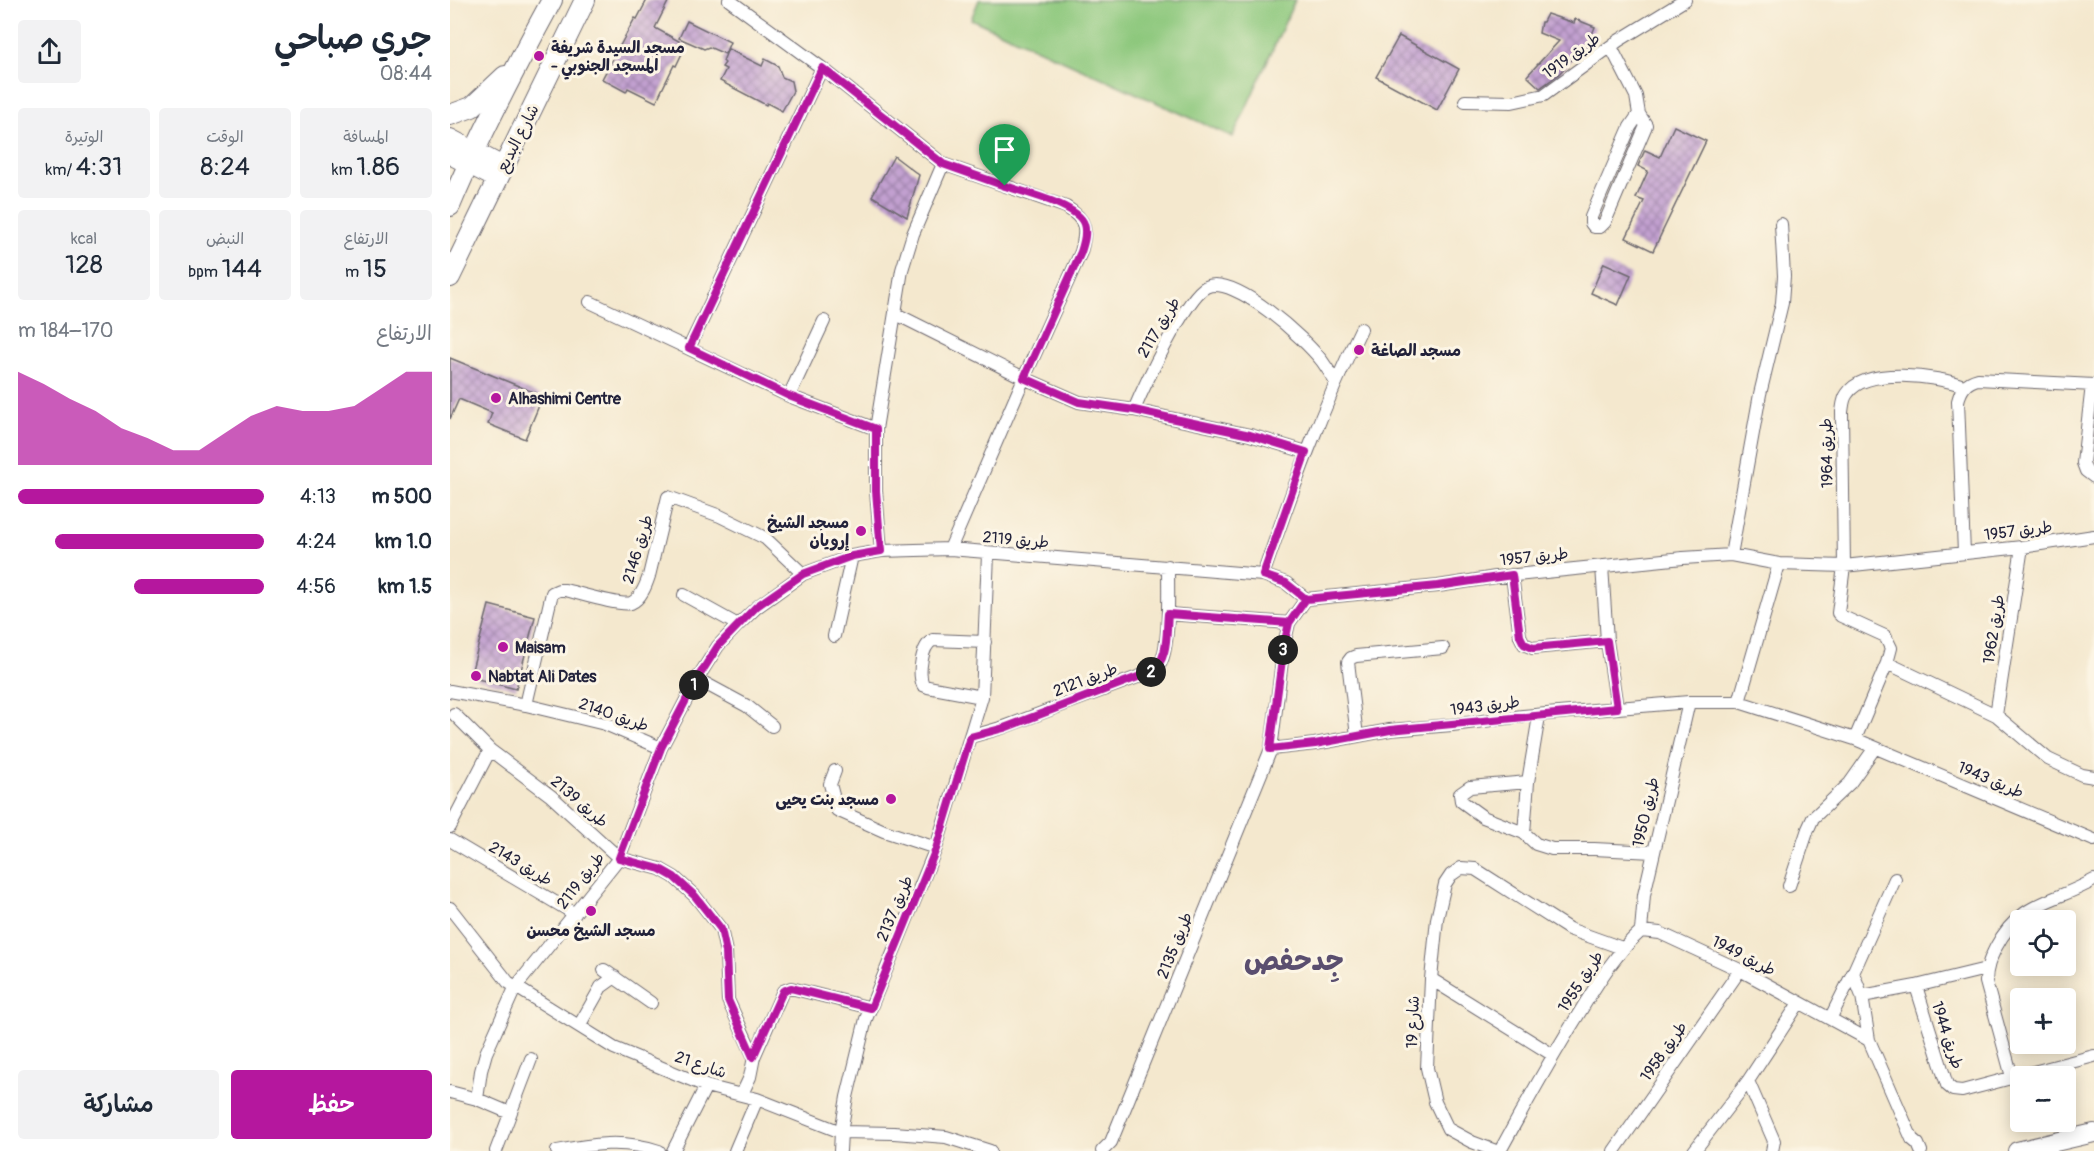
<!DOCTYPE html>
<html lang="ar">
<meta charset="utf-8">
<style>
body{margin:0;font-family:Pangolin,"Playpen Sans Arabic",sans-serif;background:#f2f2f3;color:#1f2937;direction:rtl;height:100vh;display:flex;flex-direction:column;font-size:22px;white-space:nowrap}
*{box-sizing:border-box;margin:0}
p{font-size:20px;color:#747a83}
.icon{flex:none;width:33px;height:33px;fill:none;stroke:currentColor;stroke-width:2;stroke-linecap:round;stroke-linejoin:round}
.map{position:relative;flex:1;overflow:hidden;direction:ltr}
.panel{display:flex;flex-direction:column;background:#fff;width:450px}
.panel>*{flex:none}
.fabs{position:absolute;left:1560px;top:910px;display:grid;gap:12px}
.fabs a{display:grid;place-items:center;width:66px;height:66px;border-radius:6px;background:#fff;box-shadow:0 3px 15px #0003;font-size:30px}
.pin{position:absolute;display:grid;place-items:center;width:51px;height:51px;color:#fff;margin:-62px -26px;border-radius:50% 50% 50% 0;rotate:-45deg;box-shadow:0 0 6px #0007}
.pin .icon{rotate:45deg}
.km{position:absolute;width:30px;height:30px;margin:-15px;border-radius:50%;background:#222;color:#fff;font-size:16px;line-height:30px;text-align:center}
.round{display:grid;place-items:center;flex:none;width:63px;height:63px;border-radius:6px;background:#f2f2f3}
.head{display:flex;align-items:center;justify-content:space-between;height:102px;padding:0 18px}
h1{font-size:33px;font-weight:600;line-height:45px}
.stats{display:grid;grid-template-columns:repeat(3,1fr);gap:9px;height:102px;padding:6px 18px}
.stats div{display:grid;align-content:center;border-radius:6px;background:#f2f2f3;text-align:center}
.stats b{font-size:26px;font-weight:600}
.stats small{font-size:16px;font-weight:400}
.stats p{font-size:16px}
.chart{height:168px;padding:12px 18px}
.chart p{display:flex;justify-content:space-between}
.chart svg{width:100%;height:108px;margin-top:6px;fill:#b5179e;opacity:.7}
.primary-button{display:flex;gap:12px;margin-top:auto;padding:12px 18px}
.primary-button a{flex:1;height:69px;border-radius:6px;background:#b5179e;color:#fff;font-size:24px;font-weight:600;line-height:69px;text-align:center}
.primary-button a+a{background:#f2f2f3;color:#1f2937}
ul{padding:0 18px;list-style:none;font-size:20px}
li{display:grid;grid-template-columns:96px 72px 1fr;align-items:center;height:45px}
li i{height:15px;border-radius:8px;background:#b5179e}
main{display:flex;flex:1;min-height:0}
.map>svg:first-child{display:block}
.green{fill:#8dc87d;stroke:#58755c;stroke-width:1.5}
.building{fill:url(#building-cross-hatch)}
.lines{fill:none;stroke-linecap:round;stroke-linejoin:round}
.street-casing{stroke:#6c676e;stroke-width:14}
.secondary-casing{stroke:#6c676e;stroke-width:20}
.primary-casing{stroke:#6c676e;stroke-width:22}
.street{stroke:#fff;stroke-width:12}
.secondary{stroke:#fff;stroke-width:18}
.primary{stroke:#fff;stroke-width:20}
.route-casing{stroke:#fff;stroke-width:12}
.route{stroke:#b5179e;stroke-width:8}
.poi-dot{fill:#b5179e;stroke:#fcf5e5;stroke-width:2}
.labels{text-anchor:middle;stroke-width:6;stroke-linejoin:round;paint-order:stroke}
.poi-label{font-size:16px;font-weight:bold;fill:#22223b;stroke:#fcf5e5;text-anchor:start}
.street-label{font-size:16px;fill:#22223b;stroke:#fcf5e5}
.town-label{font-size:28px;font-weight:bold;fill:#5a4e6f;stroke:#fcf5e5}
</style>
<main>
<div class="map">
<svg width="1644" height="1151" viewBox="0 0 1644 1151">
<defs>
<pattern id="building-cross-hatch" width="8" height="8" patternUnits="userSpaceOnUse" patternTransform="scale(1.5)"><rect width="8" height="8" fill="#c2a0d0"/><path d="M0 0l8 8M0 8l8-8" fill="none" stroke="#9d82aa"/></pattern>
</defs>
<rect width="100%" height="100%" fill="#fcf5e5"/>
<filter id="ink" filterUnits="userSpaceOnUse"><feTurbulence type="fractalNoise" baseFrequency=".0167" numOctaves="2"/><feDisplacementMap in="SourceGraphic" scale="12" xChannelSelector="R" yChannelSelector="G"/><feConvolveMatrix kernelMatrix="1 2 1 2 8 2 1 2 1" color-interpolation-filters="sRGB"/></filter>
<filter id="wash" filterUnits="userSpaceOnUse"><feTurbulence type="fractalNoise" baseFrequency=".008" numOctaves="4" result="noise"/><feDisplacementMap in="SourceGraphic" scale="24" xChannelSelector="R" yChannelSelector="G"/><feGaussianBlur stdDeviation="1.35" result="paint"/><feColorMatrix in="noise" values="0 0 0 0 0 0 0 0 0 0 0 0 0 0 0 0 0 1.4 0 .05"/><feComposite in="paint" operator="in"/></filter>
<g filter="url(#wash)">
<rect width="100%" height="100%" fill="#f4e8ce"/>
<path class="green" d="M529 0H845L783 137 521 19Z"/>
<g id="blocks">
<path class="building" d="M197 0H219L205 28 236 45 226 66 224 65 206 102 178 88 176 92 152 79 185 18 187 19Z
M1097 14 1124 23 1125 19 1145 27 1135 52 1130 50 1108 75 1090 88 1077 76 1109 41 1089 33 1091 22H1093Z
M237 21 280 42 275 54 259 47 254 49 229 38Z
M949 36 1009 69 987 110 926 77Z
M278 49 312 66 315 59 328 66 332 77 341 81 343 91 332 111 317 103 316 105 270 81 276 69 272 67 275 63 273 61Z
M1224 126 1256 141 1203 251 1176 238 1194 201 1186 198 1198 171 1188 166 1195 150 1210 157Z
M444 156 469 175 457 217 422 196Z
M1154 263 1181 275 1168 305 1141 293Z
M0 358 93 396 75 439 38 424 42 413 9 399 0 419Z
M39 605 85 617 66 689 20 677Z"/>
</g>
</g>
<g filter="url(#ink)">
<use href="#blocks" fill-opacity="0" stroke="#6c676e" stroke-width="1.5"/>
<g class="lines">
<g class="street-casing">
<path id="street" d="M279 0 372 68 493 164 616 207C637 220 637 229 631 252L574 378 500 549
M1161 47 1186 96 1189 114 1180 127 1141 217V223L1144 227H1150L1155 222 1195 128 1196 125 1189 114
M1015 101 1062 102 1094 95 1168 41 1235 0
M140 302 339 396 426 429
M446 314 574 378 629 402 684 410 720 418 800 435 856 452
M239 348 372 68
M1642 385 1633 463 1636 471 1644 477
M339 396 374 321
M684 410C694 386 736 297 756 287 784 273 856 340 872 361 877 368 881 374 885 381
M431 551 426 491V429L452 270 463 234 493 164
M1514 553 1508 401C1511 389 1516 382 1528 379L1644 385
M1281 555 1310 394 1332 303 1334 276 1331 224
M1152 566 1157 641 1167 708
M813 575C842 491 872 408 911 329
M1062 575 1070 636 1074 644 1083 648 1157 641
M234 595 288 625
M856 599 988 586 1046 577 1233 558 1281 555 1329 564 1394 566 1572 547 1644 536
M718 614 839 623
M384 636 402 556
M1437 663 1546 715 1598 759 1632 775 1644 777
M247 679 297 706 322 726
M0 691 76 705 155 724 211 748
M532 697 478 687 473 685C468 674 471 646 483 640L535 642
M1289 702 1329 564
M76 705 102 593 109 590H115C128 593 170 606 181 603 191 599 196 585 199 576L218 497 270 516 315 538 353 574
M4 714 40 750 101 796 169 858 210 869 224 877 245 896 271 929 276 952 278 1000 304 1057 300 1077 292 1094
M1546 715 1572 547
M907 736 898 662 901 658 906 656 993 648
M520 737 554 727 701 672C705 669 709 666 711 662 720 643 718 589 718 566
M1405 739 1437 663 1441 648 1435 636 1391 616 1388 613 1394 566 1392 412C1393 406 1393 399 1397 394 1415 366 1488 376 1514 386
M821 749 865 744 940 730 1002 725 1073 716 1239 702H1289L1405 739 1644 840
M385 771 380 784 387 810 434 831 486 848
M1078 782 1020 787 1010 794 1011 801 1033 817 1074 833 1086 844 1102 849H1144L1203 852
M0 827 40 750
M1074 833 1078 782 1089 716
M0 840 125 914
M1339 886 1358 829 1363 818 1400 783 1424 749
M0 908 58 982 164 1048 256 1086 307 1099 391 1132 444 1133 496 1137 540 1151
M1191 931 1210 933 1290 970 1419 1040 1462 1139 1468 1144 1471 1151
M1191 931 1194 895 1239 702
M154 970 201 1003
M1403 973 1412 996 1419 1040
M981 979 1103 1055
M1466 986 1497 1085 1503 1090 1512 1091 1644 1056
M1412 996 1466 986 1536 969
M1380 1019 1403 973 1445 879
M129 1026 151 987 165 977
M304 1057 333 991 341 988 421 1008
M1562 1077 1536 982C1536 968 1540 959 1546 947 1570 901 1604 903 1644 880
M1298 1081 1324 1141 1322 1151
M0 1092 27 1099 60 1113
M27 1099 31 1071 36 1053 65 988 169 858 211 748 247 679 268 646 288 625 307 607 353 574 402 556 431 551 500 549 813 575 836 583 856 599
M46 1151 81 1059
M107 1151C141 1144 174 1139 209 1151
M223 1151 256 1086
M285 1151 307 1099
M390 1151 391 1132 397 1097 416 1019 486 848 532 697 538 554
M652 1151 661 1142 821 749 834 645 839 623 856 599
M1046 1151 1022 1142 998 1129 985 1102 977 1068 981 979 987 919 995 884 1001 875 1011 868 1025 869 1119 929 1172 948
M1050 1151C1075 1105 1100 1060 1128 1015 1147 984 1164 955 1191 931
M1164 1151 1290 970
M1244 1151 1298 1081 1349 1003"/>
</g>
<g class="secondary-casing">
<path id="secondary" d="M0 138 53 166
M0 155 46 179
M1567 1151 1644 1133"/>
</g>
<g class="primary-casing">
<path id="primary" d="M0 115 22 107 55 76
M0 206C30 135 65 68 102 0
M0 277 135 0"/>
</g>
<use href="#street" class="street"/>
<use href="#secondary" class="secondary"/>
<use href="#primary" class="primary"/>
</g>
</g>
<g class="lines" filter="url(#ink)">
<g class="route-casing">
<path id="route" d="M555 186 493 164 372 68 239 348 339 396 426 429V491L431 551 402 556 353 574 307 606 268 646 247 679 211 748 169 858 210 869 224 877 245 896 271 929 276 952 278 1000 303 1057 333 991 341 988 421 1008 486 849 520 737 554 728 701 672C719 660 716 633 718 614L839 623 856 599 988 586 1062 575 1070 636 1074 644 1083 648 1157 641 1167 708 940 730 865 744 820 749 834 645 839 623 856 599 836 583 813 575 856 452 800 435 720 418 684 410 629 402 574 378 631 252C634 243 637 233 634 224 628 205 573 192 555 186"/>
</g>
<use href="#route" class="route"/>
</g>
<g class="poi-dot">
<circle cx="89" cy="56" r="6"/>
<circle cx="909" cy="350" r="6"/>
<circle cx="46" cy="398" r="6"/>
<circle cx="411" cy="531" r="6"/>
<circle cx="53" cy="647" r="6"/>
<circle cx="26" cy="676" r="6"/>
<circle cx="441" cy="799" r="6"/>
<circle cx="141" cy="911" r="6"/>
</g>
<g class="labels">
<g class="poi-label">
<text x="101" y="53">مسجد السيدة شريفة<tspan x="101" dy="18">- المسجد الجنوبي</tspan></text>
<text x="921" y="356">مسجد الصاغة</text>
<text x="58" y="404">Alhashimi Centre</text>
<text x="399" y="528" text-anchor="end">مسجد الشيخ<tspan x="399" dy="18">إرويان</tspan></text>
<text x="65" y="653">Maisam</text>
<text x="38" y="682">Nabtat Ali Dates</text>
<text x="429" y="805" text-anchor="end">مسجد بنت يحيى</text>
<text x="141" y="936" text-anchor="middle">مسجد الشيخ محسن</text>
</g>
<g class="street-label">
<text transform="translate(1121 55) rotate(-36)" y="6">طريق 1919</text>
<text transform="translate(67 138) rotate(-63)" y="6">شارع البديع</text>
<text transform="translate(708 327) rotate(-59)" y="6">طريق 2117</text>
<text transform="translate(1376 453) rotate(-91)" y="6">طريق 1964</text>
<text transform="translate(1568 530) rotate(-7)" y="6">طريق 1957</text>
<text transform="translate(566 539) rotate(5)" y="6">طريق 2119</text>
<text transform="translate(187 549) rotate(-73)" y="6">طريق 2146</text>
<text transform="translate(1084 556) rotate(-6)" y="6">طريق 1957</text>
<text transform="translate(1543 629) rotate(-81)" y="6">طريق 1962</text>
<text transform="translate(635 679) rotate(-21)" y="6">طريق 2121</text>
<text transform="translate(1035 705) rotate(-7)" y="6">طريق 1943</text>
<text transform="translate(164 714) rotate(19)" y="6">طريق 2140</text>
<text transform="translate(1541 779) rotate(23)" y="6">طريق 1943</text>
<text transform="translate(130 801) rotate(41)" y="6">طريق 2139</text>
<text transform="translate(1195 812) rotate(-77)" y="6">طريق 1950</text>
<text transform="translate(71 863) rotate(31)" y="6">طريق 2143</text>
<text transform="translate(130 880) rotate(-52)" y="6">طريق 2119</text>
<text transform="translate(444 908) rotate(-67)" y="6">طريق 2137</text>
<text transform="translate(724 945) rotate(-68)" y="6">طريق 2135</text>
<text transform="translate(1294 955) rotate(27)" y="6">طريق 1949</text>
<text transform="translate(1130 981) rotate(-57)" y="6">طريق 1955</text>
<text transform="translate(962 1022) rotate(-88)" y="6">شارع 19</text>
<text transform="translate(1498 1035) rotate(72)" y="6">طريق 1944</text>
<text transform="translate(1213 1051) rotate(-55)" y="6">طريق 1958</text>
<text transform="translate(251 1064) rotate(19)" y="6">شارع 21</text>
</g>
<g class="town-label">
<text x="844" y="970">جِدحفص</text>
</g>
</g>
</svg>
<div class="fabs">
<a><svg class="icon" aria-label="locate" viewBox="0 0 24 24"><circle cx="12" cy="12" r="6"/><path d="M12 2v4M12 18v4M2 12h4M18 12h4"/></svg></a>
<a>+</a>
<a>−</a>
</div>
<div class="pin" style="left:555px;top:186px;background:#1e9e55"><svg class="icon" aria-label="arrive" viewBox="0 0 24 24"><path d="M6 21V4h12l-3 4 3 4H6"/></svg></div>
<b class="km" style="left:244px;top:685px">1</b>
<b class="km" style="left:701px;top:672px">2</b>
<b class="km" style="left:833px;top:650px">3</b>
</div>
<section class="panel">
<div class="head"><div><h1>جري صباحي</h1><p>08:44</p></div><a class="round"><svg class="icon" aria-label="share" viewBox="0 0 24 24"><path d="M12 15V3M7 8l5-5 5 5M5 13v7h14v-7"/></svg></a></div>
<div class="stats">
<div><p>المسافة</p><b>1.86<small> km</small></b></div>
<div><p>الوقت</p><b>8:24</b></div>
<div><p>الوتيرة</p><b>4:31<small> /km</small></b></div>
</div>
<div class="stats">
<div><p>الارتفاع</p><b>15<small> m</small></b></div>
<div><p>النبض</p><b>144<small> bpm</small></b></div>
<div><p>kcal</p><b>128</b></div>
</div>
<div class="chart"><p><span>الارتفاع</span>170–184 m</p>
<svg viewBox="0 0 160 44" preserveAspectRatio="none"><path d="M0 44V6L10 11L20 17L30 22L40 29L50 33L60 38L70 38L80 31L90 24L100 20L110 22L120 22L130 20L140 13L150 6L160 6V44z"/></svg>
</div>
<ul>
<li><b>500 m</b>4:13<i style="width:100%"></i></li>
<li><b>1.0 km</b>4:24<i style="width:85%"></i></li>
<li><b>1.5 km</b>4:56<i style="width:53%"></i></li>
</ul>
<div class="primary-button"><a>حفظ</a><a>مشاركة</a></div>
</section>
</main>
